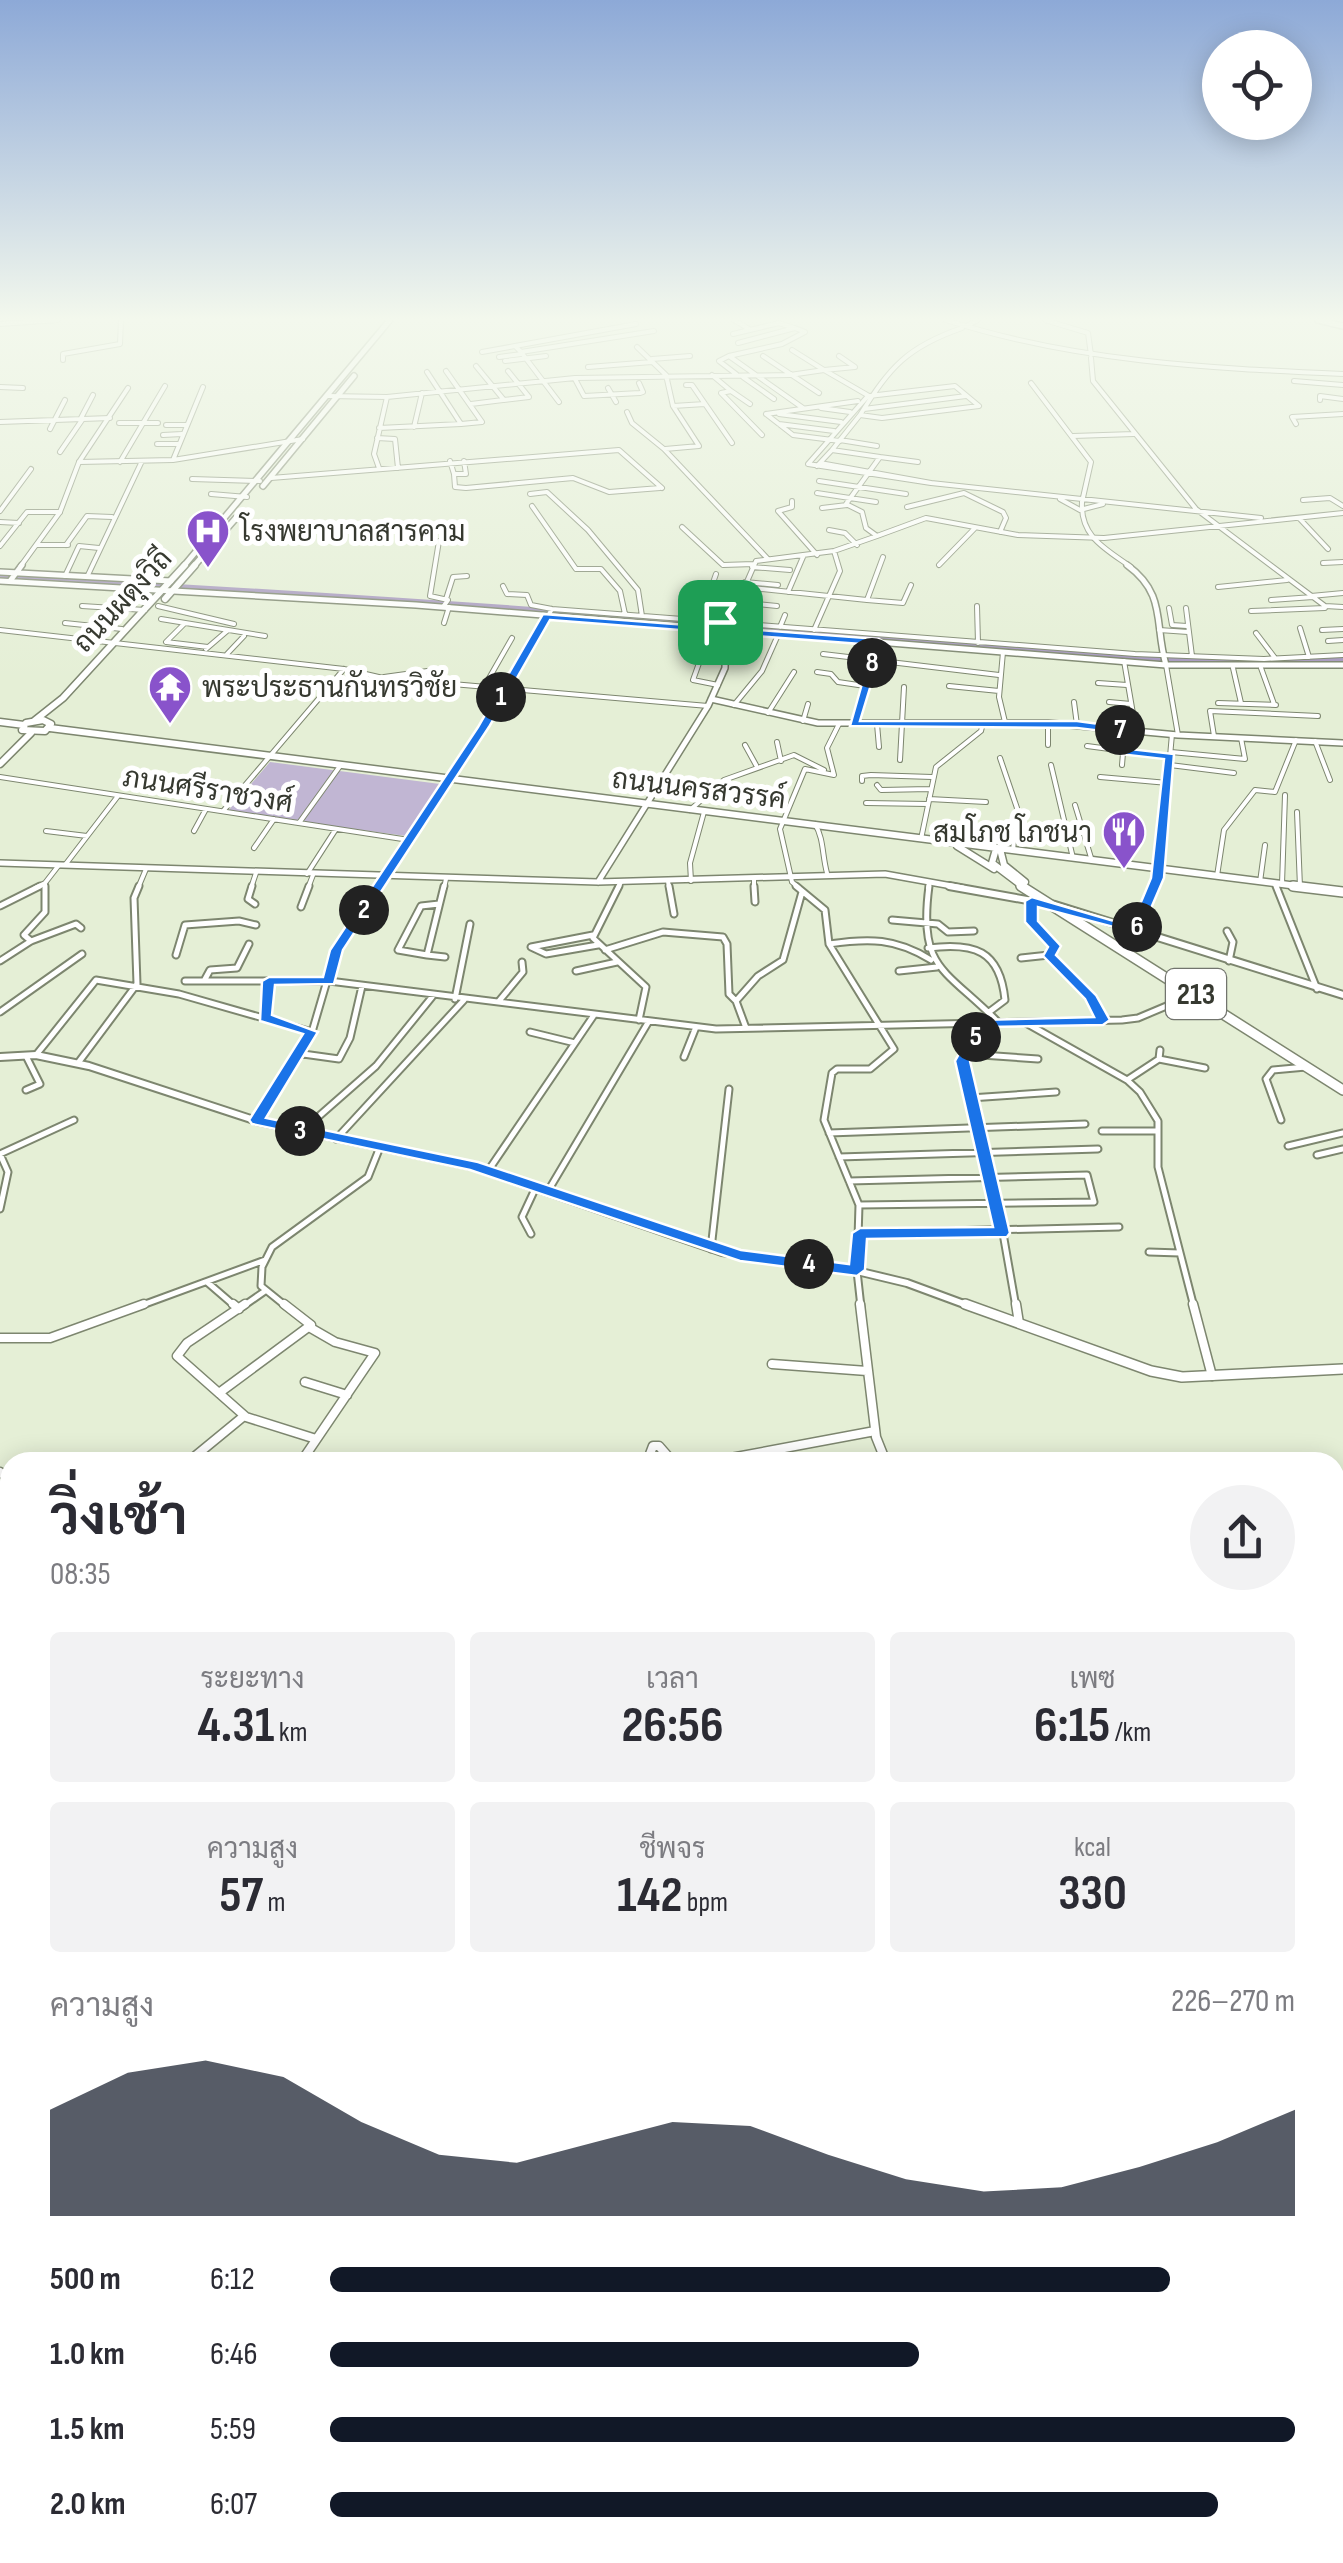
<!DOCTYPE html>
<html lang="th">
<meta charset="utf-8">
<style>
body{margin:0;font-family:"Sofia Sans Condensed",Sarabun,sans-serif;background:#f2f2f3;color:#2b2b33;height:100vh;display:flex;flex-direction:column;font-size:38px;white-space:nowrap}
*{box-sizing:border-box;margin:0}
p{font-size:32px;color:#7c7c81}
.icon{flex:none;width:55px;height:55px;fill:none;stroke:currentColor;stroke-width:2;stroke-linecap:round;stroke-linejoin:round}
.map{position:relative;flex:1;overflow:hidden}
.panel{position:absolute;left:0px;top:1452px;width:1345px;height:1112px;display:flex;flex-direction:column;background:#fff;border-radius:30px 30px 0 0;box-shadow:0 5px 25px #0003}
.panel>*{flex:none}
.fabs{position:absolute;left:1202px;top:30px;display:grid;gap:20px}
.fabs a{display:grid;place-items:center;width:110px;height:110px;border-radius:50%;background:#fff;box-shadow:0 5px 25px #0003;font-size:50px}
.pin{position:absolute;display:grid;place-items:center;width:85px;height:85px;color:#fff;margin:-42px;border-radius:20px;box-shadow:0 5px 15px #0006}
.km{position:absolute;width:50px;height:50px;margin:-25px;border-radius:50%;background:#222;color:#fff;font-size:28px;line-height:50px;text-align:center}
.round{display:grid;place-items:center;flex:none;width:105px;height:105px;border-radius:52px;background:#f2f2f3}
.headline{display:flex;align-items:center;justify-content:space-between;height:170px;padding:0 50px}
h1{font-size:55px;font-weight:700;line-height:75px}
.stats{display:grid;grid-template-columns:repeat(3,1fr);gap:15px;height:170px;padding:10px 50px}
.stats div{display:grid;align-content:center;border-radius:10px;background:#f2f2f3;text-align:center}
.stats b{font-size:50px;font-weight:700}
.stats small{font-size:28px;font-weight:400}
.stats p{font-size:28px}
.chart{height:280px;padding:20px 50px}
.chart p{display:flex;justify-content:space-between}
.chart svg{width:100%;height:180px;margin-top:10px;fill:#111827;opacity:.7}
ul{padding:0 50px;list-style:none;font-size:32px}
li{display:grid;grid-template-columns:160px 120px 1fr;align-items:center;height:75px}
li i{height:25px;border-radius:12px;background:#111827}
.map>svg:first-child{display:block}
.green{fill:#c1b6d3}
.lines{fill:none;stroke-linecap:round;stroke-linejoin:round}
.canal{stroke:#a698be;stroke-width:6}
.river{fill:#a698be;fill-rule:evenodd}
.minor-far3-casing{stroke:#7d866f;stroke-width:6}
.minor-far2-casing{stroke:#7d866f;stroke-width:9}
.minor-far1-casing{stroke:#7d866f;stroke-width:11}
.minor-casing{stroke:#7d866f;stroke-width:14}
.tertiary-far3-casing{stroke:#7d866f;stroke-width:6}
.tertiary-far2-casing{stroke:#7d866f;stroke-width:8}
.tertiary-far1-casing{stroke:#7d866f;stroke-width:10}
.tertiary-casing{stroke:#7d866f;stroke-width:12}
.secondary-casing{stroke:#7d866f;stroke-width:9}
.primary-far2-casing{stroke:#7d866f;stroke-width:8}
.primary-far1-casing{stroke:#7d866f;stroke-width:9}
.primary-casing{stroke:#7d866f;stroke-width:12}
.minor-far3{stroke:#fff;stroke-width:4}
.minor-far2{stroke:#fff;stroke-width:5}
.minor-far1{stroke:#fff;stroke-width:8}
.minor{stroke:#fff;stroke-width:10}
.tertiary-far3{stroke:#fff;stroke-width:4}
.tertiary-far2{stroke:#fff;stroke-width:5}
.tertiary-far1{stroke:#fff;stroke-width:6}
.tertiary{stroke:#fff;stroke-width:9}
.secondary{stroke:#fff;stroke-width:6}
.primary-far2{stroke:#fff;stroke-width:5}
.primary-far1{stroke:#fff;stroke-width:6}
.primary{stroke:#fff;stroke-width:9}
.route{fill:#1a73e8;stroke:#fff;stroke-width:2.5;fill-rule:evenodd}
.labels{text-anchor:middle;stroke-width:10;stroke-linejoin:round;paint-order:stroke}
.far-poi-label{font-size:28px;fill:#363930;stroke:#fff;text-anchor:start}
.far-street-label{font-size:28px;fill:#363930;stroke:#fff}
.shield{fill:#fff;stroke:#72746e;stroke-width:2.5}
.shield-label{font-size:30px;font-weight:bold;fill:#363930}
</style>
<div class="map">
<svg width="1343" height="2563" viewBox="0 0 1343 2563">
<rect width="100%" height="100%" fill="#e5efd6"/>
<path class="green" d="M270 762 440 784 406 836 227 812Z"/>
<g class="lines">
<path class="canal" d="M0 577C262 591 523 608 785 629 970 643 1157 668 1343 659"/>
<path class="river" d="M836 1456H910L915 1458 918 1462H829L831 1458Z
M0 1500 10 1506V1521L0 1515Z
M1335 1558 1343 1559V1573L1335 1572Z
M1335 2295 1343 2296V2318L1335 2317Z
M697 2555H728L725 2563H694Z"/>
<g class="minor-far3-casing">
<path id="minor-far3" d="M734 320 749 329
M946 320C1076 362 1208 368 1343 374
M1045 320 1088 333 1091 355
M0 324 58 320
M968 325 978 320
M733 334 779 323 794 328
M738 343 795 328 805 332 782 344 729 356 803 408
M637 347 666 375 673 406
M792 350 824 370 855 367 839 356
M482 352 515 346
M521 352 515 346 636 324
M729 356 719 361 736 374
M763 356 819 393
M499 357 522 354
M1091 358 1093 381 1196 509 1325 606 1343 607
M652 359 690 356
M63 360V354L120 344 121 320
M505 361 546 356
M476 366 504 400 529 397 508 371
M588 367 652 362
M446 371 482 422 461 424
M712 375 731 391 721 393 762 435
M743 377 774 399
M575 379 584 396 640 393 643 392 639 383
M1294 381 1343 385
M1031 383 1091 462 1082 502
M686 385H692L732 443
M0 387 23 388
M608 388 616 402
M731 391 750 404
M328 396 387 397 575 378 790 375 824 370 869 396 955 386 979 406 882 418 860 415 832 450
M1320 400V396L1343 399
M559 402 521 352 654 331
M471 404 503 400
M821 408 850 412
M864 409 966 396
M627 412 632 423 664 449 768 559
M766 414 858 401
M766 414 793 435 840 441
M779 414 841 422
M860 415C890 367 907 347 962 328
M81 418 93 395
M0 422 110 418
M119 423H158
M779 424 834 431
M1296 424 1292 417 1343 414
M166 425H187
M414 427 422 393
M379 428 461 424 427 372
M50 429 65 400
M163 435 182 434
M1073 436 1134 434
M377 438 395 439 398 468
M840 440 877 446
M157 444H178
M665 449 699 446 673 406 705 404
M60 452 82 420
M880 457 918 462
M173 460 203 387
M450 461 454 474H466L464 461
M79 462 173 460 303 439
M120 462 165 386
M820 463 931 483 808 464 867 397
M379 468 374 454 387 397
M454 474 455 487 466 488 573 478 609 492 660 488
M271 478 619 450 662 488
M192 479 260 481
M819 481 906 494
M931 483 1261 518
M817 493 876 502
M211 494 247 497
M530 494 547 492 588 530 638 590 642 616
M1303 500 1330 498 1343 506
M792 501V507L778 511 817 555
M532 506 576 569H601L620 591 625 614
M907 507 964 493 1003 512 1006 518 1000 532
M822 508 847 505
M0 511 31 469
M1299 518 1328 549
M0 522 19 523
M682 527 723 565 754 564
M829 530 845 533 857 545
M877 536 926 518 1018 535 1104 538 1343 513
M439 541 430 596 448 600 443 607
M37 545H68
M66 545 87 516 112 517
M0 546 27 512H60
M1323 563 1343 562
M939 565 975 528
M752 567 790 570
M65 576 79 546 99 548
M87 577 142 461
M745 582 778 585
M503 586 507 594 527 595 531 605 552 609 1135 654 1264 659 1343 655
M743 587 867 600 883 557
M1218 587 1287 580
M788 592 803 557
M1311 596 1343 593
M446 599 453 577 467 576
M867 600 903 603 911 585
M1271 600 1313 597
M737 602 777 606
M82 606 145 610
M158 606 234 624
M977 606 978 643
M1169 608 1172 625 1187 626
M1186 608 1192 656
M1251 611 1325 608
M161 619 265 636
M700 620 716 574
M65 623 122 629
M444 623 449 607
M184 624 166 642 208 647
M728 625 756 561 834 551 877 536 866 528 862 512 846 504 880 457 832 450 817 466
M780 627 785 615
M1300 628 1309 657
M0 630 344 669 383 678 708 706
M814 630 840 571 834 551
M1159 630 1188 632
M1322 630 1343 629
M1256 633 1275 658
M89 638 114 609
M1328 641 1343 640
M206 649 227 631
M703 652 693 680 718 685
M1003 652 999 697 1005 722
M227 654 244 636
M823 654 999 675
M1124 661 1136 731
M1166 665 1178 735
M1233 668 1241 703
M1261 668 1274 704
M817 672 831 674 838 682 865 686
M384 677 442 669
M1098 683 1127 685
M949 686 999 691
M484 687 512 638
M1074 702 1077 725
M1109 702 1131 704
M1218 703 1276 705
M734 705 762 671 778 635
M768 713 794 672
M803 721 808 704
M1048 723V745
M853 724 879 642
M877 724 879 747
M1214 736 1210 711 1318 716
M1315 741 1330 780
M777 742 781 761
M745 745 756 765
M1087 746 1170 757
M1171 752 1245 759 1241 738
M1000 758 1017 808 1013 851
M900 760 904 687
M1051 765 1073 858
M1122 765 1125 730
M1170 765 1234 773
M0 777 409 840
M1100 777 1168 783
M862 781V776L871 775 932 777
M877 785 881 790 930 789
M929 799 986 802
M866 803 928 804
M1075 805 1092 861
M224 810 344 669
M690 810 724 780 794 755 824 770
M1297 812 1300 887
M299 823 340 766
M815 824C824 839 822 855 827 873
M46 831 87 836
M194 831 206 809
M921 839 936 767 981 731 983 723
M254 848 274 819
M65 865 118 796
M307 874 336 829
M1217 876 1224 830 1255 790 1275 792 1296 740
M754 878V888
M668 881 669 888
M691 881 690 863 704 812
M1260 882 1265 845
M45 884V888
M1275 884 1277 888
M1282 884 1285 795
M35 888 45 883 59 865
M138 888 146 869
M251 888 256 873
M308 888 313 875
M377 888 483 727 552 609
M444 888 446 879
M618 888 621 882
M799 888 792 882 780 829 805 769 834 775 827 748 839 724
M928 888 929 882
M1152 888 1160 869 1172 734"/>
</g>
<g class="minor-far2-casing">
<path id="minor-far2" d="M252 886 248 899 255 904
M619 886 593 938 646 987 639 1020
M669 886 674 914
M754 886 755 902
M796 886 825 910 829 944 894 1049 870 1069H837L832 1073 824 1120 859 1205 857 1271 861 1307
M929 886C918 969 944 968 997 1021
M1276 886 1317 989
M1032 901V922L1055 946 1049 955
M439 904 421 906 398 950 427 955 444 886
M0 906 40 886
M301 907 309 886
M892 920 938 924 948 932 974 931
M1135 931 1153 886
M1227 931 1233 942 1229 961
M593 935 531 947 546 954 598 945
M31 941 24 935 45 912V886
M829 944C869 938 896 938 931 960
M928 948C974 942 1000 950 1005 1000L989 1012
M605 950 663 932 723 937 727 944 729 994 736 1001 746 1028
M176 955 185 925 239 921 256 925
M427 955 445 957
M1021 958 1049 955 1091 998 1103 1020
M0 961 31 941 76 924 81 928
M576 971 617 962
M899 971 937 967
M185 981H329L716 1029 1122 1020 1138 1018 1195 994
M204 981 210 970 237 968 249 944
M455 999 470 924
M499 1001 523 972 522 962
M736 1001 758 976 783 960 802 892
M0 1012 82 954
M265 1018 269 981
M983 1023 963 1061 962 1072 998 1205 1016 1307
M1026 1023 1127 1080 1140 1092 1158 1121V1167L1194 1307
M530 1032 575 1043
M296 1053 339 1059 350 1038 362 986
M967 1054 1038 1059
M36 1055 96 980 179 994 312 1032
M26 1056 40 1084 26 1090
M684 1057 696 1027
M1159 1059 1205 1068
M78 1063 137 984 134 898 139 886
M1127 1080 1159 1059 1160 1050
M970 1098 1056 1092
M1281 1120 1266 1079 1273 1070 1306 1067
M257 1121 312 1032 336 950 378 886
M302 1131 376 1066 432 997
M1102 1131H1155
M829 1133 1085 1124
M336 1139 464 1000
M1288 1146 1343 1133
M0 1154 74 1120
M0 1154 8 1172 0 1209
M1317 1155 1343 1149
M839 1157 1098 1149
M488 1171 594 1015
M849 1181 1087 1175 1094 1202 859 1205
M548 1191 649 1021
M860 1233 1119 1227
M531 1234 522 1217 536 1187
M711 1249 729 1089
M1149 1252 1180 1253
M207 1282 236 1307
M137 1307 265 1260
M242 1307 265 1291
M287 1307 261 1286 262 1267 272 1247 368 1177 380 1147"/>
</g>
<g class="minor-far1-casing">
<path id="minor-far1" d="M233 1304 239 1309
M245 1304 187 1343 177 1356 246 1417 316 1439
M860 1304 876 1437 886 1462
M1016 1304 1019 1323
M1193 1304 1212 1376
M0 1338H50L144 1304
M772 1364 867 1371
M305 1382 347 1395
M219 1393 311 1325 284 1304
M195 1457 211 1462
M188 1462 244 1416
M301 1462 375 1353 335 1342 309 1327
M647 1462 653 1446H659L673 1462
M709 1462 875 1431
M0 1472 10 1479
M1335 1591 1343 1593
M0 1615 10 1623"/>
</g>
<g class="minor-casing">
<path id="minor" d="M0 2183 10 2178
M1335 2263 1343 2264
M0 2303 10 2304
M0 2425 10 2427
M29 2555V2563
M609 2555 613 2563
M359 2563 364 2555"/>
</g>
<g class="tertiary-far3-casing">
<path id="tertiary-far3" d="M1060 499 1080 510 1103 504
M1082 502C1080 537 1106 549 1131 567
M20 567 60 512 79 462 128 388"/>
</g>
<g class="tertiary-far2-casing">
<path id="tertiary-far2" d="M1127 565C1167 594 1154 624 1166 665
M0 572 171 581
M0 581 416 605 1166 665H1343
M10 581 22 565
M711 699 818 723H1048L1178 735 1343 743
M0 863 598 882 885 874 963 888
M598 882 708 706 725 668 726 631"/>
</g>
<g class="tertiary-far1-casing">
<path id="tertiary-far1" d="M949 886 1055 905 1343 995
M0 1057 36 1055 89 1066 257 1121 472 1166 722 1252 857 1271 907 1283 972 1307"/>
</g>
<g class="tertiary-casing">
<path id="tertiary" d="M965 1304 1151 1371 1182 1377 1343 1369"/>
</g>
<g class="secondary-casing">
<path id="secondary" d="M0 764 31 733"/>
</g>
<g class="primary-far2-casing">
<path id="primary-far2" d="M1318 320 1343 326
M263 486 354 376
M183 567 390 320
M193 567 236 518"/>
</g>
<g class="primary-far1-casing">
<path id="primary-far1" d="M165 599 195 565
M43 720 51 724 45 731 22 730 26 723Z
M34 721 63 698 185 565
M0 722 24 725
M50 728 1313 888
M957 846 994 869
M996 849 992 863 1025 888
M1000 849 1004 865 1025 882"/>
</g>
<g class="primary-casing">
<path id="primary" d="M1021 886 1343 1090
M1293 886 1343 892"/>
</g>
<use href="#minor-far3" class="minor-far3"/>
<use href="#minor-far2" class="minor-far2"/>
<use href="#minor-far1" class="minor-far1"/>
<use href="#minor" class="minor"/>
<use href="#tertiary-far3" class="tertiary-far3"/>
<use href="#tertiary-far2" class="tertiary-far2"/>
<use href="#tertiary-far1" class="tertiary-far1"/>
<use href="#tertiary" class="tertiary"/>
<use href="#secondary" class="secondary"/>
<use href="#primary-far2" class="primary-far2"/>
<use href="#primary-far1" class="primary-far1"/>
<use href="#primary" class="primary"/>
</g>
<linearGradient id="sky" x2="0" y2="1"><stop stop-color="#8da9d7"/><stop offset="0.47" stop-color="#f3f8ed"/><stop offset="1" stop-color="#f3f8ed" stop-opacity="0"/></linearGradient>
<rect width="1343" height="679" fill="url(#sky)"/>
<path class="route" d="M543 614 713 627 720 618 733 620 732 628 879 639 884 642 860 721H1077L1129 728V749L1174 754 1164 878 1140 934 1038 907V921L1061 946 1056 955 1096 995 1110 1020 1103 1025 988 1027 970 1061 1010 1233 1007 1237 867 1239 865 1270 857 1276 740 1261 470 1170 252 1124 249 1120 303 1034 260 1021 262 981 269 977H323L330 950 478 727ZM550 620 873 645 850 726 1077 728 1120 733 1119 754 1164 759 1151 878 1131 926 1032 897 1025 901V922L1048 947 1043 956 1085 999 1094 1017 978 1020 955 1061 993 1227 860 1228 852 1233 849 1264 741 1250 478 1162 266 1118 318 1032 272 1015 275 985 334 984 343 950 489 727Z"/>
<defs>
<g id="hospital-pin" transform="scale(2.25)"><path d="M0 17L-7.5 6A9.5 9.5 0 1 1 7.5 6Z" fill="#8953cb" stroke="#fff"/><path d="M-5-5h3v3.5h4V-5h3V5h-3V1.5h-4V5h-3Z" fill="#fff"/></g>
<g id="temple-pin" transform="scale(2.25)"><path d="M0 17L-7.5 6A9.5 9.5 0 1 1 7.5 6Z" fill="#8953cb" stroke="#fff"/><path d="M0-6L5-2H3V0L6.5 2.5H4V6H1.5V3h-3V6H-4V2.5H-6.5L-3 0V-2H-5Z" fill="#fff"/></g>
<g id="restaurant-pin" transform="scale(2.25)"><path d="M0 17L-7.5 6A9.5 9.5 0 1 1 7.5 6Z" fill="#8953cb" stroke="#fff"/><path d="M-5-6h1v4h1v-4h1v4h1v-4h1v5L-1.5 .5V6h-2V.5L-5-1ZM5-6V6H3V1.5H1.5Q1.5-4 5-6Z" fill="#fff"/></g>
</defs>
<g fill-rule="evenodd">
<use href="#hospital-pin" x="208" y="531"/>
<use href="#temple-pin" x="170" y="687"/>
<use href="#restaurant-pin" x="1124" y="832"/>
</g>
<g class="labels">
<g class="far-poi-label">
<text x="240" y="541">โรงพยาบาลสารคาม</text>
<text x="202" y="697">พระประธานกันทรวิชัย</text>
<text x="1092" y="842" text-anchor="end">สมโภช โภชนา</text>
</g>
<g class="far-street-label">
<text transform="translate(122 600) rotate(-47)" y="10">ถนนผดุงวิถี</text>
<text transform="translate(699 788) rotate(7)" y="10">ถนนนครสวรรค์</text>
<text transform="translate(208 789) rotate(9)" y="10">ภนนศรีราชวงศ์</text>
</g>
<rect class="shield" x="1166" y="969" width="60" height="50" rx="8"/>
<g class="shield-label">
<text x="1196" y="1004">213</text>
</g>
</g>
</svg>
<div class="fabs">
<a><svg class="icon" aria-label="locate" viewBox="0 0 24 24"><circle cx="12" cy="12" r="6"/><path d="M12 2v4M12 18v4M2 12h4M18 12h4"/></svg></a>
</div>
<div class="pin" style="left:720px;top:622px;background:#1e9e55"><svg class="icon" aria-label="arrive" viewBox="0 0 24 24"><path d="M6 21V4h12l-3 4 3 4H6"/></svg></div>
<b class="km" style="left:501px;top:697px">1</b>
<b class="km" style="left:364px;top:910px">2</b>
<b class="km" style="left:300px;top:1131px">3</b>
<b class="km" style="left:809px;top:1264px">4</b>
<b class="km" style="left:976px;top:1037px">5</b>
<b class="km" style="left:1137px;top:927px">6</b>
<b class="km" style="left:1120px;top:730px">7</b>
<b class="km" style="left:872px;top:663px">8</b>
<section class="panel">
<div class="headline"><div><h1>วิ่งเช้า</h1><p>08:35</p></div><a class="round"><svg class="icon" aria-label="share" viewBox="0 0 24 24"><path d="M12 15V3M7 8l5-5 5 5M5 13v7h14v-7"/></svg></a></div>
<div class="stats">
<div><p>ระยะทาง</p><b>4.31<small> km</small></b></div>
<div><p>เวลา</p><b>26:56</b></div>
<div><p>เพซ</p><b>6:15<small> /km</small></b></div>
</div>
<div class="stats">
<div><p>ความสูง</p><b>57<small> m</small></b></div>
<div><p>ชีพจร</p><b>142<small> bpm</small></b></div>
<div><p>kcal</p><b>330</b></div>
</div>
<div class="chart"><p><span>ความสูง</span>226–270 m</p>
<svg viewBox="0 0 160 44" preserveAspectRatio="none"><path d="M0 44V18L10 9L20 6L30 10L40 21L50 29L60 31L70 26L80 21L90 22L100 29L110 35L120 38L130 37L140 32L150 26L160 18V44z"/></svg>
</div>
<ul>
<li><b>500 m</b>6:12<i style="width:87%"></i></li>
<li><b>1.0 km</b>6:46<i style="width:61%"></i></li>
<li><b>1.5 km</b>5:59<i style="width:100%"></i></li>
<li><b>2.0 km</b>6:07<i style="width:92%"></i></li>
</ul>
</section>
</div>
